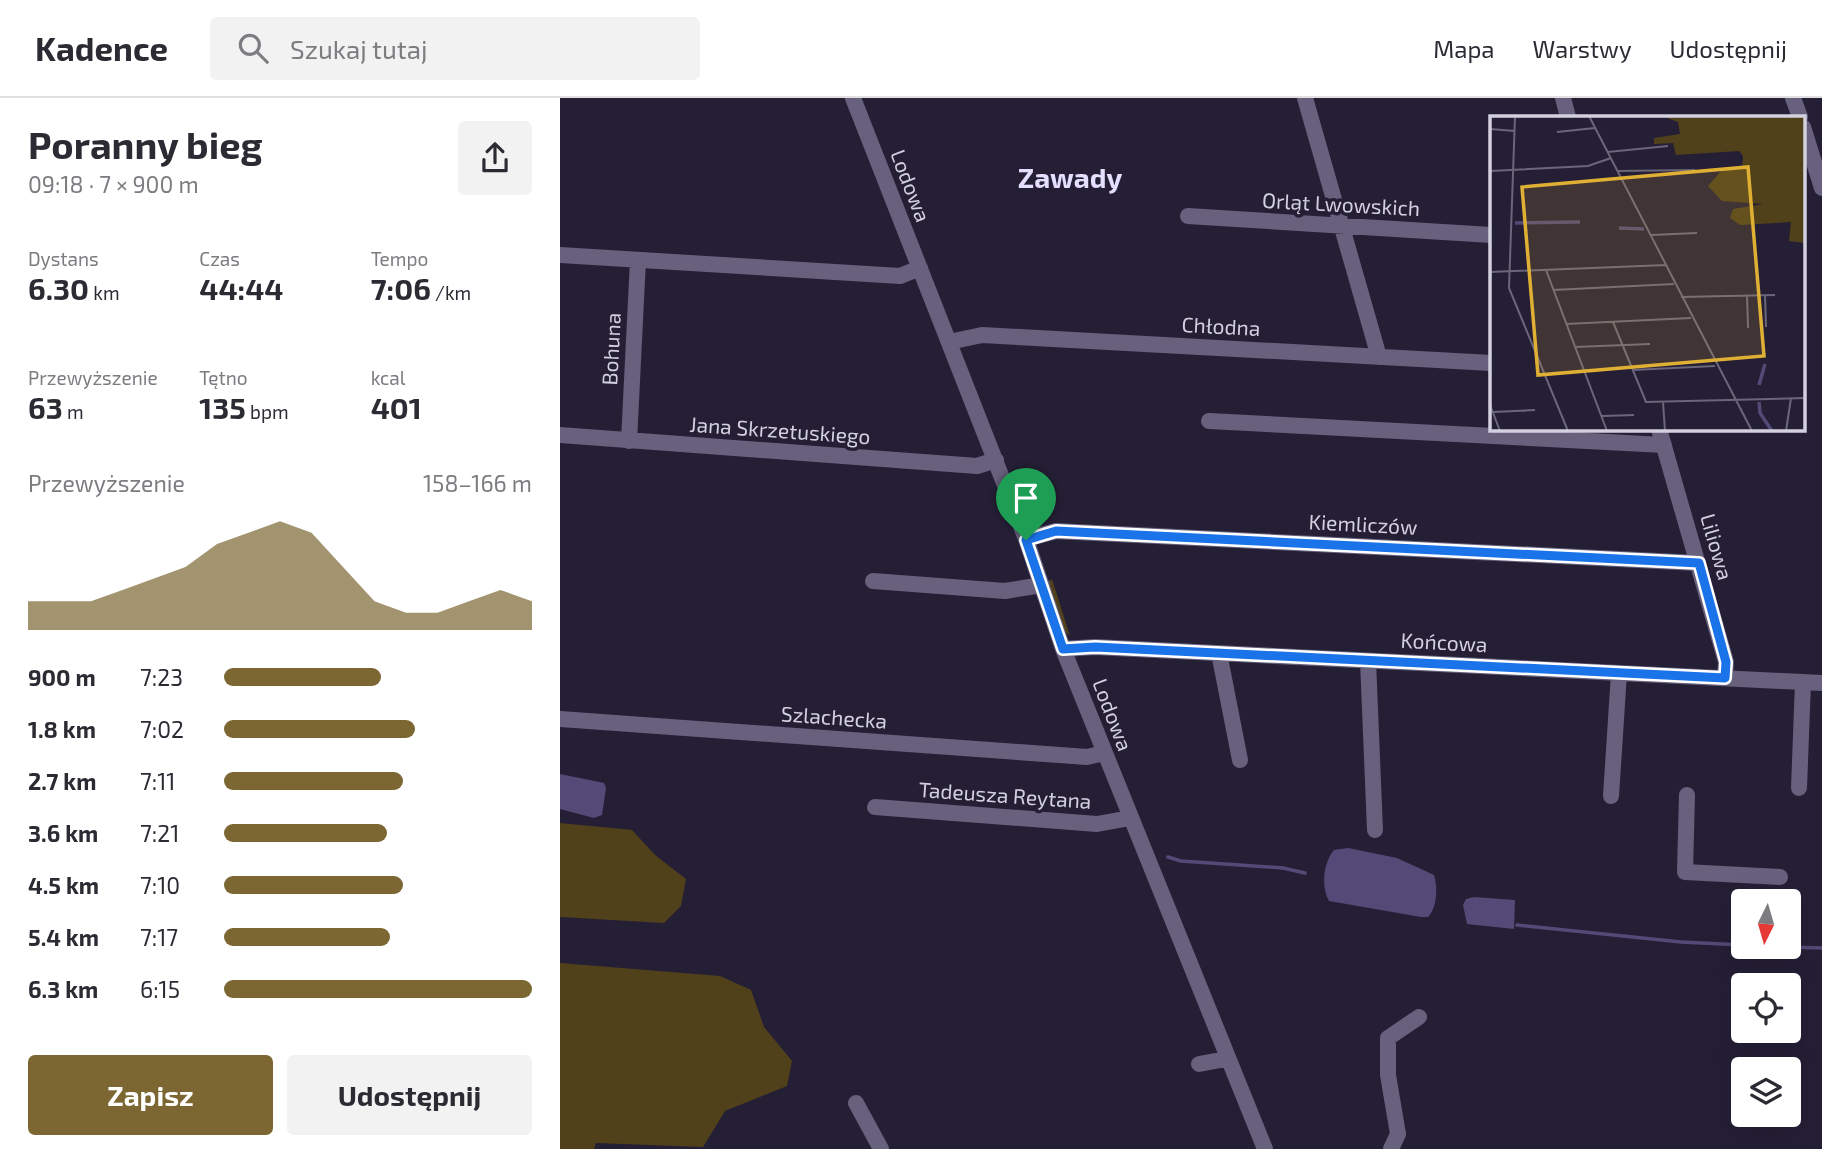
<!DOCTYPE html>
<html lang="pl">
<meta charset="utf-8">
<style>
body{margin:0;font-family:"Exo 2",sans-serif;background:#f2f2f3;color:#2b2b33;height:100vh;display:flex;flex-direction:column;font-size:26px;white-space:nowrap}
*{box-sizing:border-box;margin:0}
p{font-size:23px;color:#7c7c81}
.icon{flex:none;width:38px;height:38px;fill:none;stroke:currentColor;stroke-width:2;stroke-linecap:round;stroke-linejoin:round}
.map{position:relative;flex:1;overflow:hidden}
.side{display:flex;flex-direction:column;background:#fff;width:560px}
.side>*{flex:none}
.needle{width:46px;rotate:185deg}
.tools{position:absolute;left:1171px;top:791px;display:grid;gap:14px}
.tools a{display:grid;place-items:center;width:70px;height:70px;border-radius:7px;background:#fff;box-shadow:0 7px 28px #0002;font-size:35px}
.pin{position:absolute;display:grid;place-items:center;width:60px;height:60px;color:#fff;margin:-72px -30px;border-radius:50% 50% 50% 0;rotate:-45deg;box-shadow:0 0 7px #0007}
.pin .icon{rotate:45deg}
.round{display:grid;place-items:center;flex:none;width:74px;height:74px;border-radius:7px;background:#f2f2f3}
.overview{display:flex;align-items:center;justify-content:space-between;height:119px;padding:0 28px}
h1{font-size:38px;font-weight:700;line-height:52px}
.metrics{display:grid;grid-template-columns:repeat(3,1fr);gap:10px;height:119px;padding:7px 28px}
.metrics div{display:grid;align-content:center}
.metrics b{font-size:30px;font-weight:700}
.metrics small{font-size:19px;font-weight:400}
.metrics p{font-size:19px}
.chart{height:196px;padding:14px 28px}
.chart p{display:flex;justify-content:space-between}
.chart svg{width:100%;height:126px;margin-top:7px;fill:#7c6733;opacity:.7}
.button{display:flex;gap:14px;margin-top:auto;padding:14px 28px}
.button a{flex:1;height:80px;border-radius:7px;background:#7c6733;color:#fff;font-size:28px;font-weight:700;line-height:80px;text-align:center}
.button a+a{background:#f2f2f3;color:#2b2b33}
ul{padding:0 28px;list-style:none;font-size:23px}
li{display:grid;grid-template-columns:112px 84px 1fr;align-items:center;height:52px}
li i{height:18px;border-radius:9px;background:#7c6733}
header{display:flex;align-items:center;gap:42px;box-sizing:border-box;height:98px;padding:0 35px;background:#fff;border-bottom:2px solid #e1e1e2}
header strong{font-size:33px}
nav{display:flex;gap:38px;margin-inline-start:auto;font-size:24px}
.search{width:490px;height:63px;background:#f2f2f3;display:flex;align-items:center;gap:18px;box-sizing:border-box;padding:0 24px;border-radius:7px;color:#7c7c81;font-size:26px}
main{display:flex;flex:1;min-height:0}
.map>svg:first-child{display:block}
.green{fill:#51411b}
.water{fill:#544a77}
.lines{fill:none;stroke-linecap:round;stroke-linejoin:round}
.stream{stroke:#544a77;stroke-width:3.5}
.minor{stroke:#67617d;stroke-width:16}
.route-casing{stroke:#fff;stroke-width:14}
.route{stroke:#1a73e8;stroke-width:9}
.labels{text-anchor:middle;stroke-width:7;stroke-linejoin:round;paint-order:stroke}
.street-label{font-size:21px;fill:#d3d0e0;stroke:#251f36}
.district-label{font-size:28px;font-weight:bold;fill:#e5dfff;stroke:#251f36}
.inset-river{fill:none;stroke:#544a77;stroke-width:3.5}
.inset-road{fill:none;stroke:#6b667a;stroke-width:2}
.view{fill:#dfb034;fill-opacity:0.15;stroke:#dfb034;stroke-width:3.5}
.inset-edge{fill:none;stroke:#d3d0e0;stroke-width:3.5}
</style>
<header>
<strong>Kadence</strong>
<div class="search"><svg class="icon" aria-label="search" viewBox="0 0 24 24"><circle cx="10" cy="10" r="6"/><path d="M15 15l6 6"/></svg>Szukaj tutaj</div>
<nav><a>Mapa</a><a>Warstwy</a><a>Udostępnij</a></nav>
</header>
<main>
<section class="side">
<div class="overview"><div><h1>Poranny bieg</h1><p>09:18 · 7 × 900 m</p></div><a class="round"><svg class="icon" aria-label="share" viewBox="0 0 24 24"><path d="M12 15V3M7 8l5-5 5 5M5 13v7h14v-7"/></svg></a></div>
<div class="metrics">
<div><p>Dystans</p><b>6.30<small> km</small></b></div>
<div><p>Czas</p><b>44:44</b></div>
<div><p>Tempo</p><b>7:06<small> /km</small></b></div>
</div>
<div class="metrics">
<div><p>Przewyższenie</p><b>63<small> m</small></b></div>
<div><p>Tętno</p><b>135<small> bpm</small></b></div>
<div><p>kcal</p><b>401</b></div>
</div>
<div class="chart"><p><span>Przewyższenie</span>158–166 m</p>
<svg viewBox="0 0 160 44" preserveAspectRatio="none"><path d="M0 44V34L10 34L20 34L30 30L40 26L50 22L60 14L70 10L80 6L90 10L100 22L110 34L120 38L130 38L140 34L150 30L160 34V44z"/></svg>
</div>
<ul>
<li><b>900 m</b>7:23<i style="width:51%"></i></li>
<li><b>1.8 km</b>7:02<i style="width:62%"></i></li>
<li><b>2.7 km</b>7:11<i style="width:58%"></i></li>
<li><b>3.6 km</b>7:21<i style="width:53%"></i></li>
<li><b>4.5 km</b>7:10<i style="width:58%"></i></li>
<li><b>5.4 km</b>7:17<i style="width:54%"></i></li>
<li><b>6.3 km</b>6:15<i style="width:100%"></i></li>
</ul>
<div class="button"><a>Zapisz</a><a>Udostępnij</a></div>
</section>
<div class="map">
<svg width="1262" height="1051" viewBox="0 0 1262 1051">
<rect width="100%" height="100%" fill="#251f36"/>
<path class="green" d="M492 481 510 538 504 532 489 484Z
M0 725 72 732 95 757 126 781 121 808 104 825 0 819Z
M0 865 160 878 191 892 204 929 232 963 227 988 165 1013 143 1049 36 1045 34 1051H0Z"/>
<path class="water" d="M0 676 44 685 46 690 42 717 34 720 0 711Z
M788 750 837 760 874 777C878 790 877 810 868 819H861L769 803C761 789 763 765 774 752Z
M914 799 955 802 954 831 907 826 903 807 906 801Z"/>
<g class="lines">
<path class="stream" d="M608 759 621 763 723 770 745 775
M957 827 1121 844 1183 847
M1226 849 1262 850"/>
<path class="minor" d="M293 0 466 441 503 551 705 1051
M745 0 819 259
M1003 0 1008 19
M1233 0 1240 19
M1243 29 1262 90
M628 118 931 137
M0 157 340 178 360 170
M389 244 422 237 931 265
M649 323 1104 347
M1099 331 1166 564 1165 580
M0 337 417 368 436 362
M69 343 78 162
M466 441 496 433 1138 465
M313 483 445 493 482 487
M503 551 535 549 1262 585
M659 555 680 662
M808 563 815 732
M0 621 527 659 544 655
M1239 690 1243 584
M1127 697 1125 774 1220 779
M1051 698 1059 575
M315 709 537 726 570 720
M639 966 666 961
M296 1005 321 1051
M831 1051 838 1036 828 977V940L859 919"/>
</g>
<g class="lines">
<g class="route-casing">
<path id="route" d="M496 433 1139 465 1166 564 1165 580 535 549 503 551 466 442Z"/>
</g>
<use href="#route" class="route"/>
</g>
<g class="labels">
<g class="street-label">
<text transform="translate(350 88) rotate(69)" y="7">Lodowa</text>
<text transform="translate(781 107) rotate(3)" y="7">Orląt Lwowskich</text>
<text transform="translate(661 229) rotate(3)" y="7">Chłodna</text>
<text transform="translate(52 251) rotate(-87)" y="7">Bohuna</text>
<text transform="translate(220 333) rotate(4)" y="7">Jana Skrzetuskiego</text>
<text transform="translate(803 427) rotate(3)" y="7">Kiemliczów</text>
<text transform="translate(1156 449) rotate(74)" y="7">Liliowa</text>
<text transform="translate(884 545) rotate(3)" y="7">Końcowa</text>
<text transform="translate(552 617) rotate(69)" y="7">Lodowa</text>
<text transform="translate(274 620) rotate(4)" y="7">Szlachecka</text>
<text transform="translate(445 698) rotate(4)" y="7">Tadeusza Reytana</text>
</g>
<g class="district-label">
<text x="510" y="90">Zawady</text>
</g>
</g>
<g transform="translate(930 18)">
<rect width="315" height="315" fill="#251f36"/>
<path d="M172 0H315V127L299 125 301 106 250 109 240 102 243 93 273 88 232 85 218 70 232 54 252 53 253 40 249 35 186 39 183 27 164 28V22L190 18 188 6Z" fill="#51411b"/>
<path class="inset-river" d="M25 107 90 106M129 112 154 113M269 269 275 248M269 286 270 297 282 315"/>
<path class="inset-road" d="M25 0 19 172 78 315M99 0 262 315M0 13 25 15M67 16 105 12M118 36 178 30M0 55 98 50 121 42M128 55 205 54M161 119 207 117M56 154 117 315M0 156 176 149M63 174 184 168M257 179 258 212M275 179 276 211M191 181 285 179M123 206 156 286 315 282M76 208 201 202M85 231 160 228M142 254 225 250M173 286 175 315M0 289 10 315M3 296 45 294M112 300 144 299M296 315 301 282"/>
<path class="view" d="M258 51 274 240 48 259 32 71Z"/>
<rect width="315" height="315" class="inset-edge"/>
</g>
</svg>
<div class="tools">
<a><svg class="needle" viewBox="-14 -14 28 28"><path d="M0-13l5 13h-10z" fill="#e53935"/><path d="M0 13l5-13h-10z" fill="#7c7c81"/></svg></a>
<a><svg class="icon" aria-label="locate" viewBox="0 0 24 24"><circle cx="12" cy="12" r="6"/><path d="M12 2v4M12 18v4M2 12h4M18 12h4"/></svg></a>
<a><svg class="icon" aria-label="layers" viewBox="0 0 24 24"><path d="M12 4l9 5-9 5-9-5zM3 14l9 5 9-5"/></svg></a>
</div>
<div class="pin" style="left:466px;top:442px;background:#1e9e55"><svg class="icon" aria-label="arrive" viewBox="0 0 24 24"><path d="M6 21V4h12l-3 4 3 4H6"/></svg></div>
</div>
</main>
